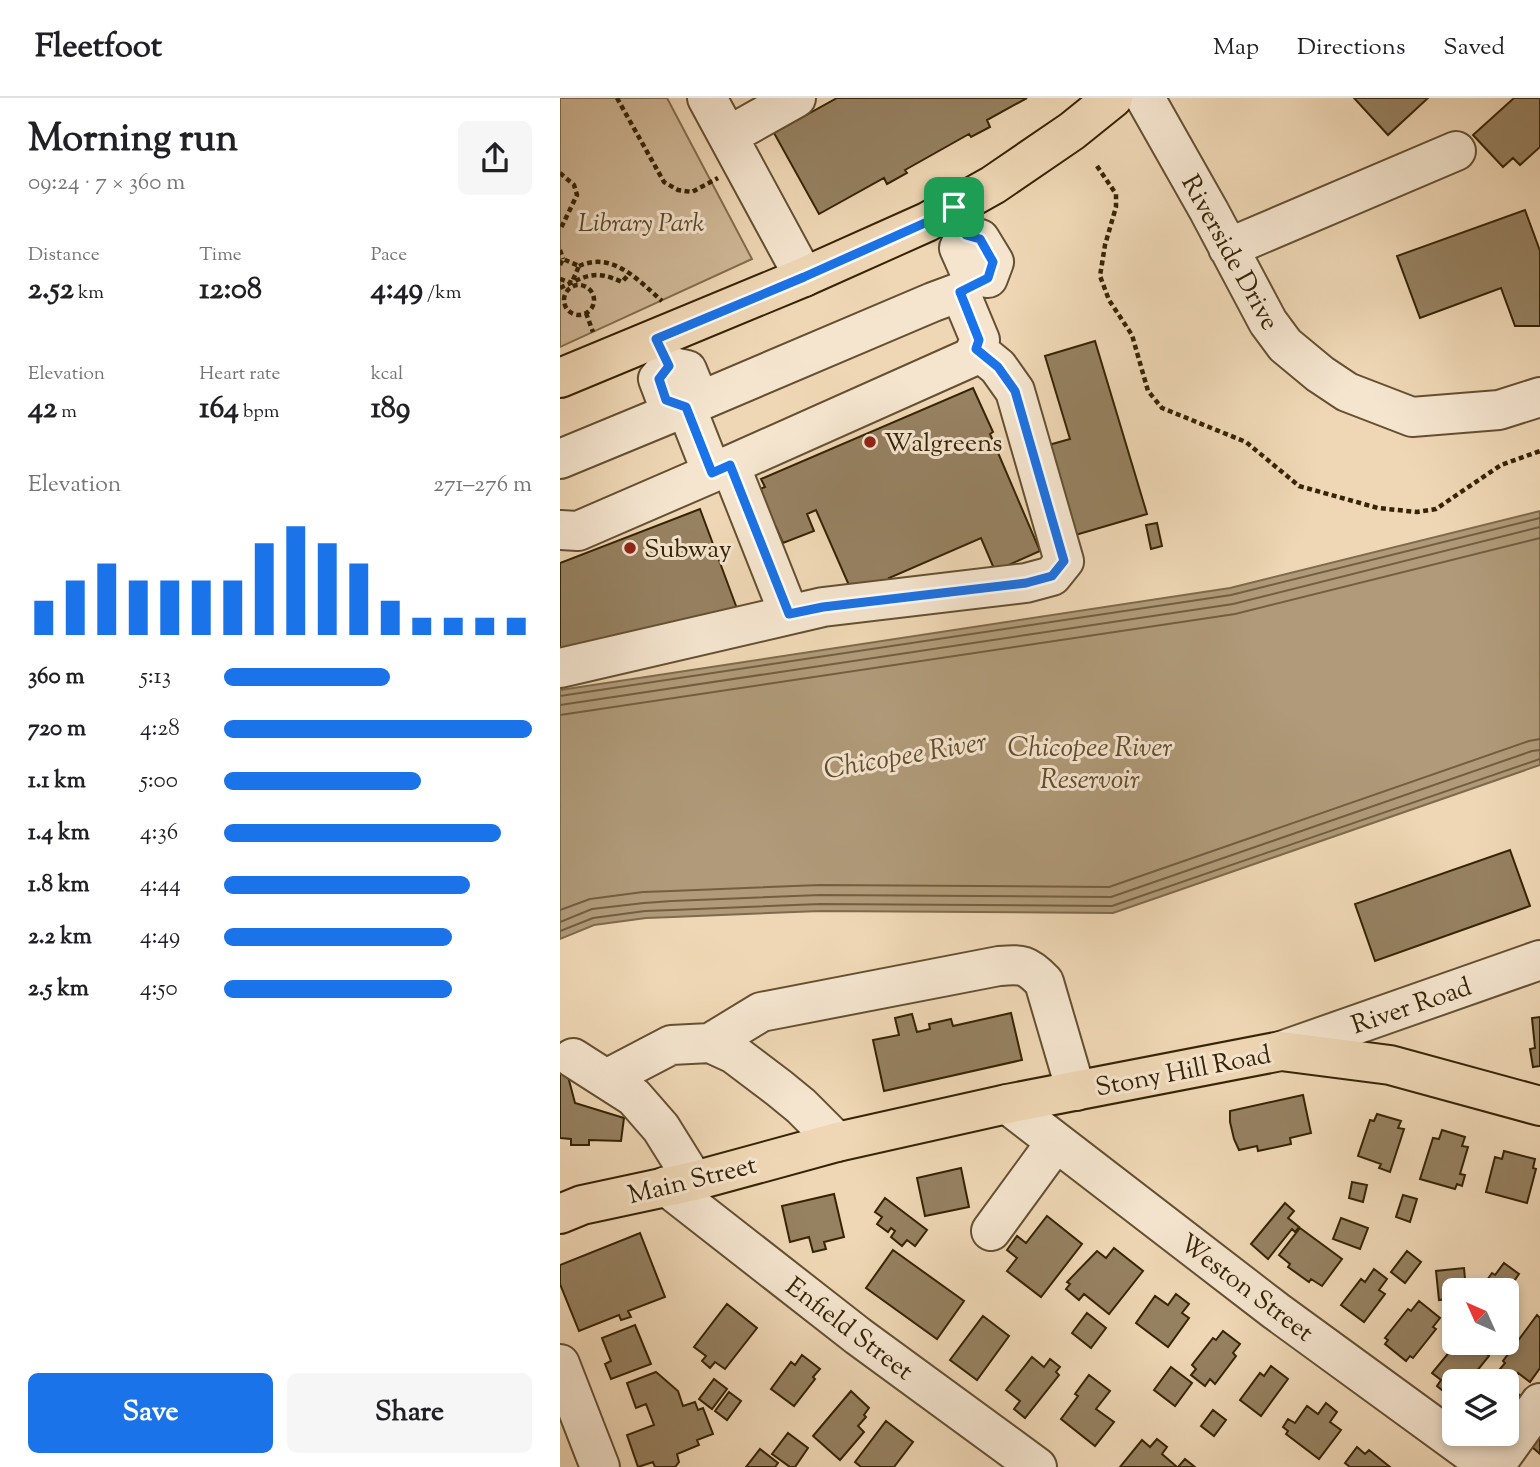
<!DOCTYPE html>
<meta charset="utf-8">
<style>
body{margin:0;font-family:"Sorts Mill Goudy",serif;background:#f6f6f6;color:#202124;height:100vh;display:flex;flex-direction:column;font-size:26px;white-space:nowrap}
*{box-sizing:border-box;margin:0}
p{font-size:23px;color:#757577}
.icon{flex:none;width:38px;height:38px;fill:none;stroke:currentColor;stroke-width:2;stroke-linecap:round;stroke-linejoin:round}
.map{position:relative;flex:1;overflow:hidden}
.panel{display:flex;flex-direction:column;background:#fff;width:560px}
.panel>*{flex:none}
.needle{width:46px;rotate:315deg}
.tools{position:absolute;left:882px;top:1180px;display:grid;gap:14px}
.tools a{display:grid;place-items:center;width:77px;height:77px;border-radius:10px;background:#fff;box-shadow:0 4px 10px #0003;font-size:35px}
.pin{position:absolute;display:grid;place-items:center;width:60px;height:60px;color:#fff;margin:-30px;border-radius:14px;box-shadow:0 4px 10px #0006}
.round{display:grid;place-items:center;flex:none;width:74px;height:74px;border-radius:10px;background:#f6f6f6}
.head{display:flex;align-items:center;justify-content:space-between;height:119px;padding:0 28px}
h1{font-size:38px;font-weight:700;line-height:52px}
.stats{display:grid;grid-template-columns:repeat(3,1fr);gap:10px;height:119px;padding:7px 28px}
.stats div{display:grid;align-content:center}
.stats b{font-size:30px;font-weight:700}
.stats small{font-size:19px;font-weight:400}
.stats p{font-size:19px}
.chart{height:196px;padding:14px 28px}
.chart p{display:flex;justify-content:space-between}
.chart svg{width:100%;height:126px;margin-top:7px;stroke:#1a73e8;stroke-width:6}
.action{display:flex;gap:14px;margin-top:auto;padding:14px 28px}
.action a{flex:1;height:80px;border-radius:10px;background:#1a73e8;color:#fff;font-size:28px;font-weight:700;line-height:80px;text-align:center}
.action a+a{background:#f6f6f6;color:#202124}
ul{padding:0 28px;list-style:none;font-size:23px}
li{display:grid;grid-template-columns:112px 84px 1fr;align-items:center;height:52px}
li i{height:18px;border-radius:9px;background:#1a73e8}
header{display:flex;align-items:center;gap:42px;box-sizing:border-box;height:98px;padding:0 35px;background:#fff;border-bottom:2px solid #e0e0e0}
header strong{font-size:33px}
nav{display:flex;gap:38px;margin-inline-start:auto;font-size:24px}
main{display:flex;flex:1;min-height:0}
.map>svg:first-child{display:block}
.green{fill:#d0b897;stroke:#836e4e;stroke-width:2}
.water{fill:#b09a79;stroke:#7f6a4b;stroke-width:2}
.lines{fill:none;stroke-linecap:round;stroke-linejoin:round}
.shore{stroke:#735e3f;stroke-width:2}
.building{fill:#968161;stroke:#362305;stroke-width:2}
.minor-casing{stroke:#645031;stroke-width:42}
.major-casing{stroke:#362305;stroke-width:42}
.path{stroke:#362305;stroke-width:4.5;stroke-dasharray:5 3.5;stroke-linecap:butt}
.minor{stroke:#f5e5cf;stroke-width:38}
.major{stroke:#efd7b5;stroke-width:38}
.route-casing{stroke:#fff;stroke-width:14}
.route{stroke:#1a73e8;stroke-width:9}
.poi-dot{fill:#8f2418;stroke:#f5e5cf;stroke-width:2.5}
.labels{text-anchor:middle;stroke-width:6;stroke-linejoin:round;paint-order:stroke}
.park-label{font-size:26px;font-style:italic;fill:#5c482a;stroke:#f5e5cf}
.street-label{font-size:26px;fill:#362305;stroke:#f5e5cf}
.poi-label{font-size:26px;fill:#362305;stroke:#f5e5cf;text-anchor:start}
.water-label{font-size:28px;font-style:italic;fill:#614d2e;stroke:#f5e5cf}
</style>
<header>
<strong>Fleetfoot</strong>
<nav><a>Map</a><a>Directions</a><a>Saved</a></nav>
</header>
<main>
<section class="panel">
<div class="head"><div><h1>Morning run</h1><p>09:24 · 7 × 360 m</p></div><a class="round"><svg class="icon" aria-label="share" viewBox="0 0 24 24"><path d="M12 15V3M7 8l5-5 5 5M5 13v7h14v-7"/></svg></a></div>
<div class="stats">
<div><p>Distance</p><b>2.52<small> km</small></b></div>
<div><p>Time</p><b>12:08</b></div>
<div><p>Pace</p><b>4:49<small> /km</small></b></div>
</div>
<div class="stats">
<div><p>Elevation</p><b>42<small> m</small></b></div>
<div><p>Heart rate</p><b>164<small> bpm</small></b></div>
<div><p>kcal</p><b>189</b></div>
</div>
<div class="chart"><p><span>Elevation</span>271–276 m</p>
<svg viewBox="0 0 160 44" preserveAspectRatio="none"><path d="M5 44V32M15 44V25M25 44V19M35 44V25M45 44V25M55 44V25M65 44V25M75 44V12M85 44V6M95 44V12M105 44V19M115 44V32M125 44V38M135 44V38M145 44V38M155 44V38"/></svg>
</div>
<ul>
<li><b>360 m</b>5:13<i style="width:54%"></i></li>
<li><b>720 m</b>4:28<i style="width:100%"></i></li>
<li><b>1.1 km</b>5:00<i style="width:64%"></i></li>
<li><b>1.4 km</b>4:36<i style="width:90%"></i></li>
<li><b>1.8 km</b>4:44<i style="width:80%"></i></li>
<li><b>2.2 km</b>4:49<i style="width:74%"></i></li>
<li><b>2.5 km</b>4:50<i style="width:74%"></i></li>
</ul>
<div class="action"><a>Save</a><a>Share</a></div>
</section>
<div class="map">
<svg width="980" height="1369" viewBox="0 0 980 1369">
<rect width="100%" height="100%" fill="#efd7b5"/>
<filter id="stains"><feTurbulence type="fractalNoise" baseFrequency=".00286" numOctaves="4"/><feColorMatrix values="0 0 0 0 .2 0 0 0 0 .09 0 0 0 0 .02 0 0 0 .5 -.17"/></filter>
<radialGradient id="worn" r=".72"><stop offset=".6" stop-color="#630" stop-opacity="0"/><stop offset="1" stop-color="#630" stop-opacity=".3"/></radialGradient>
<path class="green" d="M0 0H107L192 161 0 249Z"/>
<path class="water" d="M980 413V667L553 815 260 813 113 819 86 820 34 827 0 841V592L670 490Z"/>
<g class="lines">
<path class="shore" d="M0 598 671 497 980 420
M0 607 673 506 980 429
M0 617 675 516 980 440
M0 812 30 801 83 794 112 793 260 787 549 789 969 643 980 641
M0 824 32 811 84 805 112 803 260 797 551 799 972 653 980 652
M0 833 33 820 85 813 113 812 260 806 552 808 980 661"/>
</g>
<path class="building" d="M277 0H467L427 22 430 29 411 39 409 36 345 72 347 75 327 86 324 80 259 116 214 35Z
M794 0H868L828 37Z
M954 0H980V49L960 67 953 60 943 69 913 37Z
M965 112 980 153V228H955L941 190 860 220 837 158Z
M535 243 587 416 512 438 485 348 510 341 485 258Z
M413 290 433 334 430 336 480 453 435 473 421 440 329 480 331 485 295 501 256 412 247 416 254 433 223 445 216 429 212 431 195 393 205 389 201 381Z
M140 411 179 516 0 557V465Z
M597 425 602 448 591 451 586 427Z
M950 752 970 808 815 863 795 806Z
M451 915 462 962 324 993 313 942 339 937 335 920 352 916 357 934 370 931 369 926 391 921 393 928Z
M980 919V968L973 969 970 951 975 950 972 920Z
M5 967 15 1005 64 1020 61 1043 29 1042V1047H11V1041L0 1040V969Z
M743 997 751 1035 730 1040 731 1046 698 1053 697 1048 679 1052 674 1041 670 1024V1013Z
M817 1016 841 1023 838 1030 844 1031 830 1074 819 1070 821 1066 798 1058 810 1022 814 1023Z
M882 1032 905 1039 902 1048 908 1049 900 1076 905 1077 902 1088 897 1086 895 1091 860 1081 873 1040 879 1041Z
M944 1053 975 1061 973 1070 976 1071 967 1105 926 1094 935 1059 942 1061Z
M401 1070 409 1109 365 1118 357 1080Z
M792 1084 807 1087 803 1104 789 1100Z
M274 1096 284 1139 264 1144 266 1151 253 1154 249 1139 230 1144 222 1108Z
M843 1097 857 1101 850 1124 836 1119Z
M325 1100 367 1132 355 1148 347 1142 342 1148 331 1139 335 1133 331 1130 328 1134 317 1126 322 1119 315 1114Z
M725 1105 734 1113 728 1120 739 1129 735 1134 732 1131 708 1161 691 1146Z
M487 1118 522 1146 481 1199 447 1173 457 1160 447 1152 457 1138 466 1145Z
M781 1120 808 1130 800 1151 773 1141Z
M740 1130 782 1161 762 1188 751 1181 749 1184 728 1169 730 1166 719 1157Z
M80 1135 105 1199 68 1213 71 1219 61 1222 59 1217 19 1233 0 1186V1167Z
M554 1150 583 1173 549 1216 524 1196 519 1202 506 1191 510 1186 507 1184 537 1153 546 1160Z
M333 1152 404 1203 377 1241 306 1190Z
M847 1153 861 1164 845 1185 831 1174Z
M944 1165 959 1176 950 1189 952 1191 947 1198V1192H920L932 1175 935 1177Z
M904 1170 906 1192H894V1200L879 1202 876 1173Z
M814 1171 827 1181 819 1192 825 1196 804 1224 781 1207 801 1181 805 1184Z
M616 1196 629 1206 622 1215 629 1220 608 1249 576 1225 595 1198 608 1207Z
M859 1203 880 1220 873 1229 876 1231 853 1260 850 1258 846 1263 825 1246 828 1242 825 1240 848 1211 851 1213Z
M167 1206 197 1230 165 1271 155 1264 150 1270 142 1263 146 1258 134 1249Z
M527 1215 546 1230 531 1250 512 1235Z
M977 1217 980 1220V1270L970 1284 958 1275 954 1281 940 1271 945 1265 943 1263Z
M423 1218 449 1238 417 1282 390 1262Z
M75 1227 91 1266 51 1281 45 1266 51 1263 42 1240Z
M663 1233 680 1246 673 1255 676 1258 655 1286 650 1281 645 1288 631 1277 636 1271 632 1267 653 1240 656 1242Z
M908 1244H912L929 1258 916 1274 922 1280 920 1283H894V1289L888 1297 877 1288 881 1282 872 1275 896 1246 902 1251Z
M242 1257 260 1271 253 1279 255 1281 234 1308 211 1291 231 1264 235 1267Z
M472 1259 484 1269 490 1261 500 1269 496 1274 499 1277 465 1320 454 1311 460 1303 446 1292Z
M711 1268 728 1281 701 1318 680 1302 700 1275 704 1278Z
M611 1269 632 1285 615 1308 594 1292Z
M96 1274 118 1293 123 1308 135 1304 138 1312 143 1310 153 1336 137 1342 139 1347 117 1356 119 1364 115 1369H95L93 1364 78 1369 67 1337 94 1327 86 1306 76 1310 67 1285Z
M529 1277 550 1293 536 1311 554 1324 535 1348 501 1321 518 1298 515 1296Z
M154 1281 167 1291 152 1311 139 1301Z
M947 1286 964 1301 947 1333Z
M291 1293 309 1310 304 1317 306 1319 298 1328 304 1334 280 1362 253 1338Z
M169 1294 181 1303 167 1322 155 1313Z
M766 1305 777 1314 770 1324 781 1332 759 1361 726 1336 728 1333 723 1329 728 1321 735 1325 747 1308 758 1316Z
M653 1312 666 1322 654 1338 641 1328Z
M326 1323 353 1344 334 1369H301L295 1364Z
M228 1335 248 1350 235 1369H230L212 1356Z
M980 1336V1356L971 1348Z
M597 1341 607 1349 602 1356 617 1369H560L582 1342 590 1349Z
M797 1349 805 1356 809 1352 830 1369H790L785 1365Z
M200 1351 218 1365 215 1369H186Z
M625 1361 635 1369H618Z"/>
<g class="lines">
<g class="minor-casing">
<path id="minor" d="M147 0 244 179
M585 0 649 113 708 224 725 247 760 276 787 294 852 319 939 312 980 299
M168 38 236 0
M406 137 420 141 434 164 428 180 411 177 399 150Z
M668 150 896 53
M109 268 127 272 134 289 126 309 106 302 98 281Z
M0 361 126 309 373 204 400 194 420 242 412 259 152 375 126 309
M170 367 229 516
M0 432 18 433 152 375
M0 570 263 509 466 485 492 478 504 463 455 293 438 269 416 251
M150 945 201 914 439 868C462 866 467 866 484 884L516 993
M721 953 980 862
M13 960 74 999 101 1030 134 1083
M46 981 111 947 150 945 174 956 219 990 241 1008 277 1044
M447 1006 716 1213 930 1369
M106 1088 298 1238 477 1369
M431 1133 496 1044
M0 1266 40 1369
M934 1369 980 1305"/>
</g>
<g class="major-casing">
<path id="major" d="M0 280 244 179 367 124 433 87 512 33 553 0
M0 1116 22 1107 134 1083 277 1044 447 1006 721 953 830 967 980 1008"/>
</g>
<path class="path" d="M57 0 104 84 118 92 132 94 158 80
M537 68 556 96V109L545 147 540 178 549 202 572 237 588 293 602 310 686 344 739 388 818 410 857 414 876 411 941 367 980 353
M0 75 14 87 17 97 0 132
M0 152 3 161
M0 167 3 161 19 168 12 184
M19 168C53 153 78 182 102 203
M0 181 12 185
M4 202a15 15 0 1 1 30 0a15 15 0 1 1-30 0Z
M0 190C26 178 34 171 62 184L69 176
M26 215 33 234"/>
<use href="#minor" class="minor"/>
<use href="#major" class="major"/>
</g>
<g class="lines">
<g class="route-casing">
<path id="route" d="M394 109 406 137 420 141 433 164 428 180 400 194 419 242 416 251 438 269 455 293 504 463 492 478 466 485 263 509 229 516 170 367 152 375 126 309 106 302 99 281 109 268 96 241 244 179 367 124Z"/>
</g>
<use href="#route" class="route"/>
</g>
<g class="poi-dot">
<circle cx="310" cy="344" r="7"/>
<circle cx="70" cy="450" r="7"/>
</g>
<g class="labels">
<g class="park-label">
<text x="81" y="133">Library Park</text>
</g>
<g class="street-label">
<text transform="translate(671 154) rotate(61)" y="9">Riverside Drive</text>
<text transform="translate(851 907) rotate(-19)" y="9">River Road</text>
<text transform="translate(623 972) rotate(-11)" y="9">Stony Hill Road</text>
<text transform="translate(132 1081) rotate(-14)" y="9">Main Street</text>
<text transform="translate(687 1189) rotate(37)" y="9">Weston Street</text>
<text transform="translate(290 1230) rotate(37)" y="9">Enfield Street</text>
</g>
<g class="poi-label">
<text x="324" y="353">Walgreens</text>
<text x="84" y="459">Subway</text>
</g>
<g class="water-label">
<text x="530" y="658">Chicopee River<tspan x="530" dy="32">Reservoir</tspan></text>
<text transform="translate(345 656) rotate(-10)" y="10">Chicopee River</text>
</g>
</g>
<rect width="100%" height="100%" filter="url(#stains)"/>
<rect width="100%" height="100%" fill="url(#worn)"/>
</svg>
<div class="tools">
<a><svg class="needle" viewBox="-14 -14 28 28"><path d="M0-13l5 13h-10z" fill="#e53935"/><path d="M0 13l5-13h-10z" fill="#757577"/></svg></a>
<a><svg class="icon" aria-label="layers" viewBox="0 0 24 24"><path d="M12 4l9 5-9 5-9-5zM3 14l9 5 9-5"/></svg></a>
</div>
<div class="pin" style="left:394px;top:109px;background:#1e9e55"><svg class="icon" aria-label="arrive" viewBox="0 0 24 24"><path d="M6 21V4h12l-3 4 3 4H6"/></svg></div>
</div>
</main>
